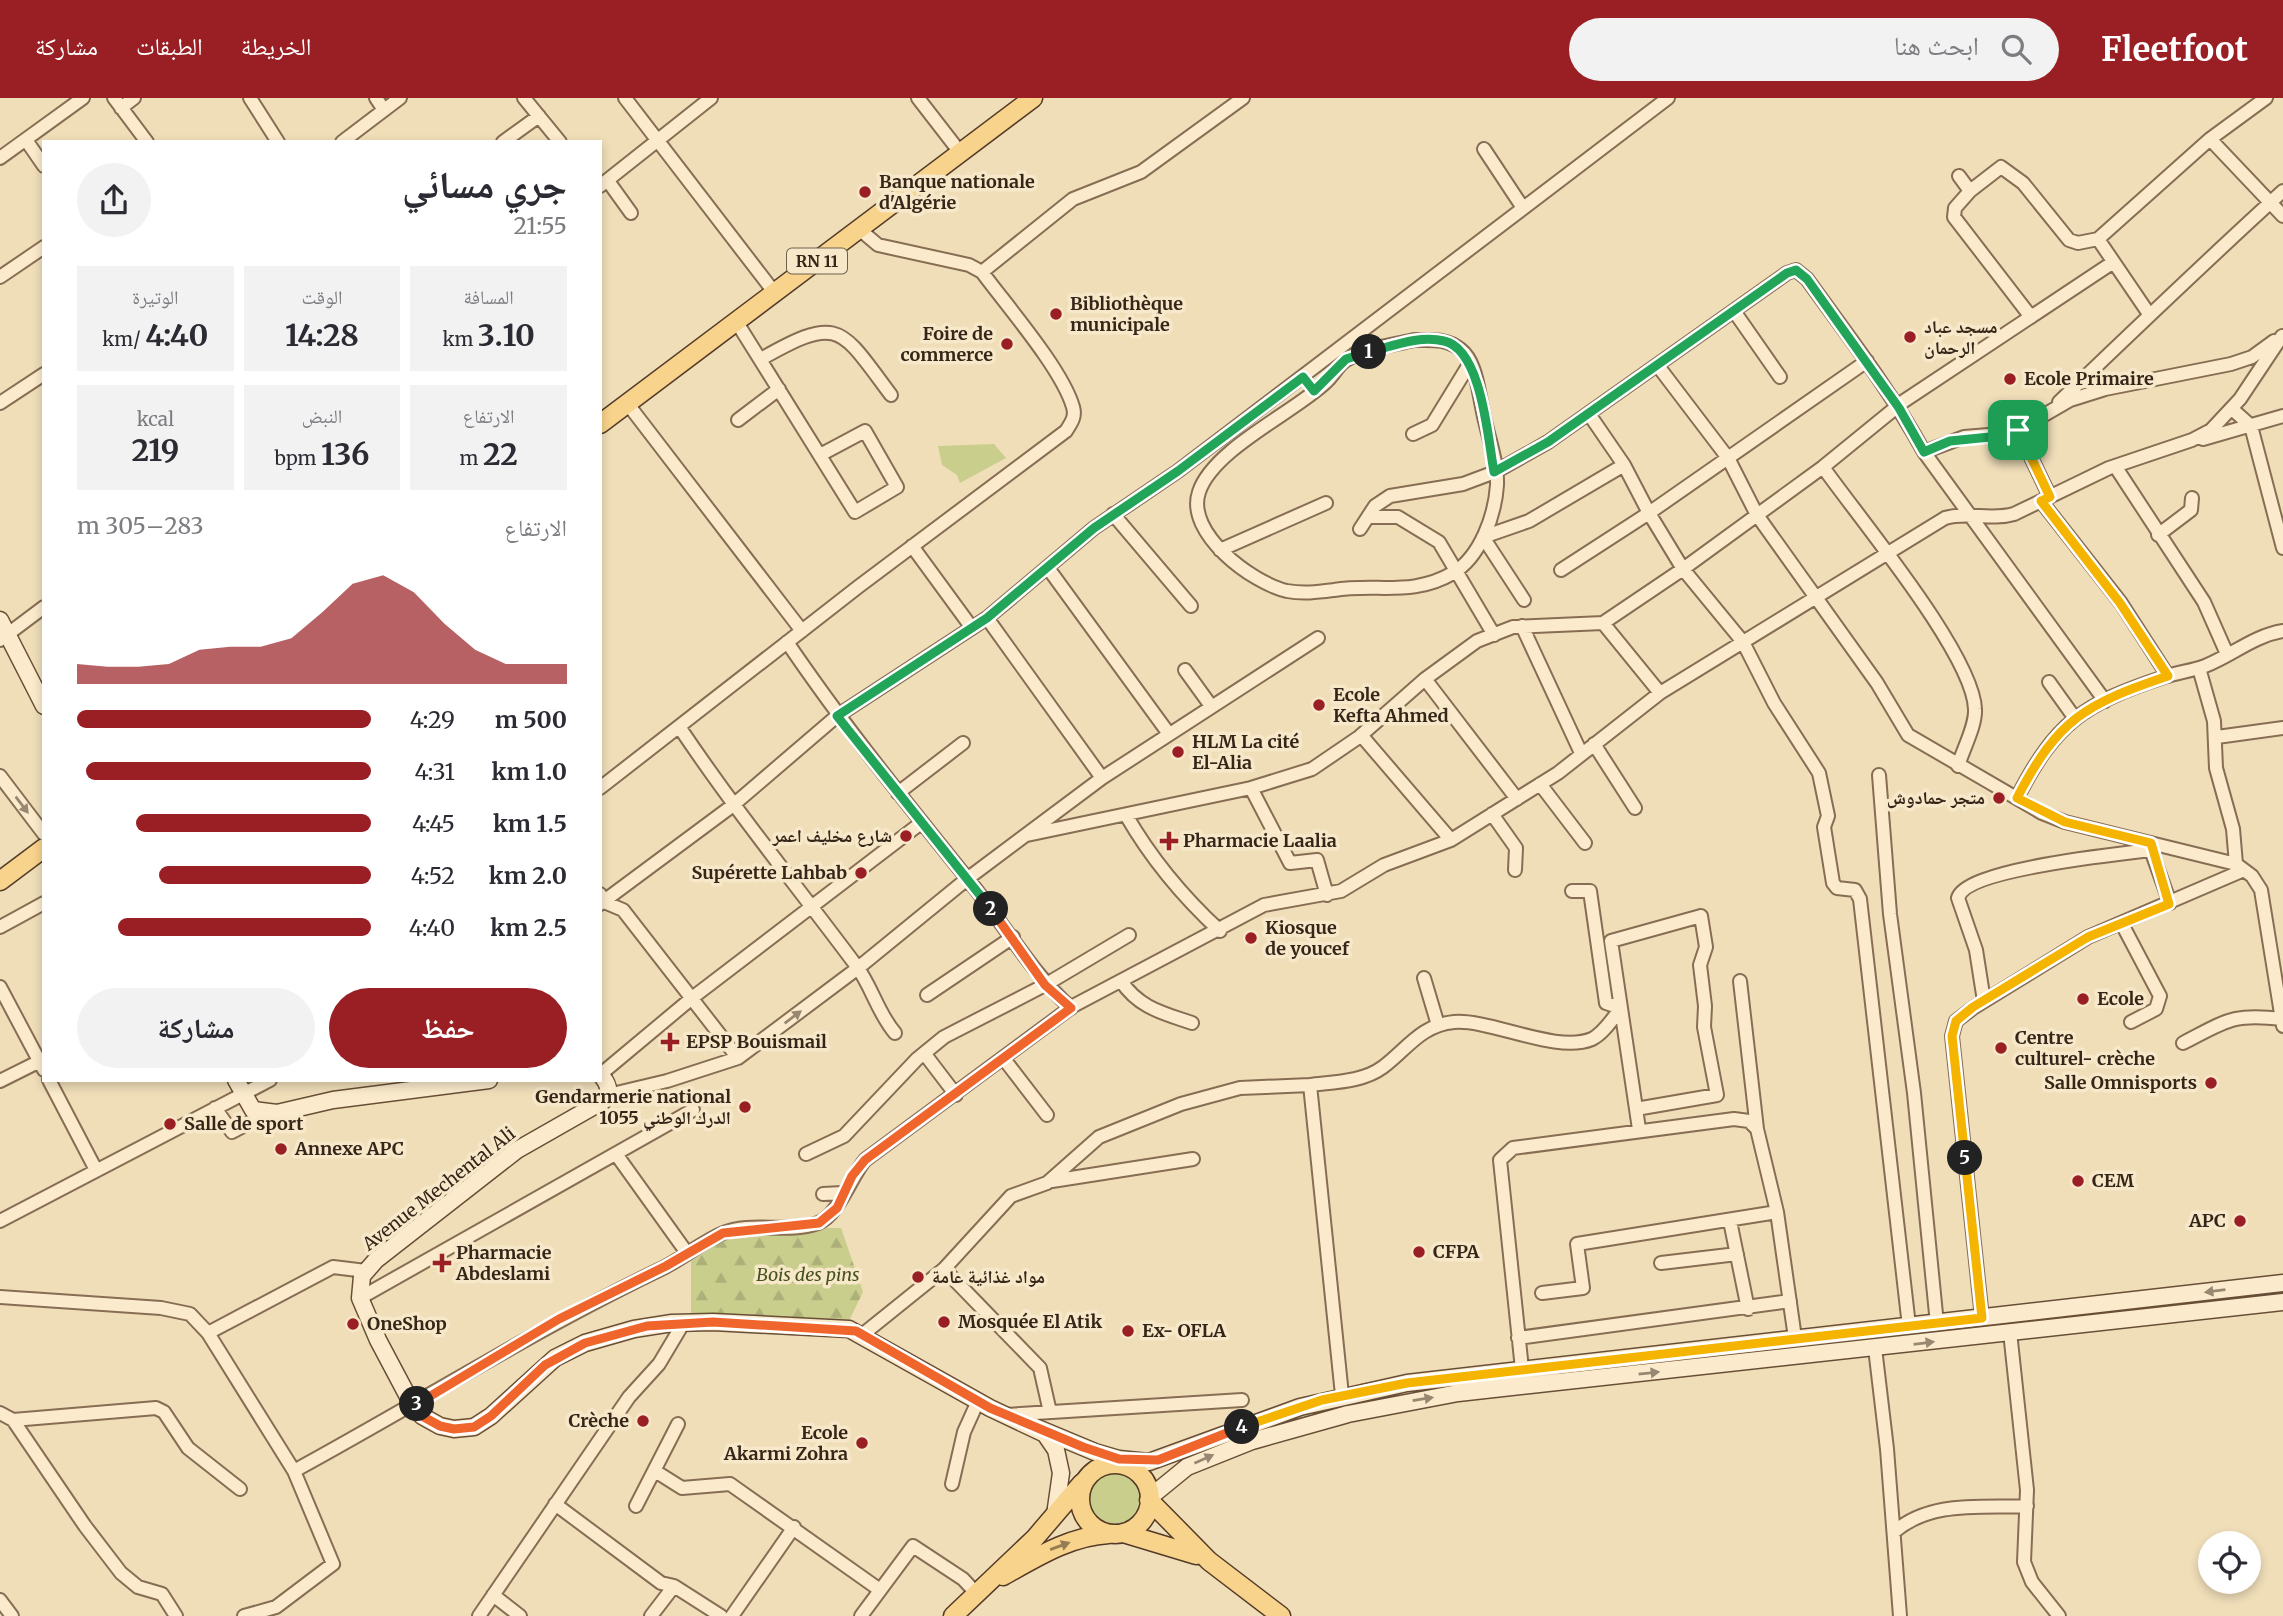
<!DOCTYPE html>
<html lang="ar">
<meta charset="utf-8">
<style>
body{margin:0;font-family:Merriweather,"Noto Naskh Arabic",serif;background:#f2f2f3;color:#2b2b33;direction:rtl;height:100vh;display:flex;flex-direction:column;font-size:26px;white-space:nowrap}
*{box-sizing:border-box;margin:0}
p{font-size:23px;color:#7c7c81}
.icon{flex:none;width:38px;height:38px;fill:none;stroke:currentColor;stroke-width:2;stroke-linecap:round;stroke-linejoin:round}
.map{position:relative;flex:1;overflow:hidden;direction:ltr}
.sheet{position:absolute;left:42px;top:42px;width:560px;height:942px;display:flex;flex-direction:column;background:#fff;border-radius:0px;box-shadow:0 4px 10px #0003;direction:rtl}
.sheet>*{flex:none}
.controls{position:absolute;left:2198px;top:1433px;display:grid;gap:14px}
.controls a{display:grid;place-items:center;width:63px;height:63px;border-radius:50%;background:#fff;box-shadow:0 4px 10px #0003;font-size:35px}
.pin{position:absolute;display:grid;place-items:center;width:60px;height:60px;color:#fff;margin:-30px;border-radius:14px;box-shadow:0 4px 10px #0006}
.km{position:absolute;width:35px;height:35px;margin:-18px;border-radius:50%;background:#222;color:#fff;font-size:19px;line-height:35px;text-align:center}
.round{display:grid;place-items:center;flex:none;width:74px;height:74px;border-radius:37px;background:#f2f2f3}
.overview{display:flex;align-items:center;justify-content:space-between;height:119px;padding:0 35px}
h1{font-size:38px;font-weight:700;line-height:52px}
.figures{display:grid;grid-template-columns:repeat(3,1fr);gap:10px;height:119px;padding:7px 35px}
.figures div{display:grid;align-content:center;border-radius:0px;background:#f2f2f3;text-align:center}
.figures b{font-size:30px;font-weight:700}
.figures small{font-size:19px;font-weight:400}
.figures p{font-size:19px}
.chart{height:196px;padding:14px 35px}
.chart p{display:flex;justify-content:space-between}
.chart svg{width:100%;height:126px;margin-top:7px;fill:#9a1f24;opacity:.7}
.cta{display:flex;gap:14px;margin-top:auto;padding:14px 35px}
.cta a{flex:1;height:80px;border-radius:42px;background:#9a1f24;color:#fff;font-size:28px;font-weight:700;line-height:80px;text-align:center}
.cta a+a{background:#f2f2f3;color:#2b2b33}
ul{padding:0 35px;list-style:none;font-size:23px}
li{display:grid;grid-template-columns:112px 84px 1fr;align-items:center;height:52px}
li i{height:18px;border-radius:9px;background:#9a1f24}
header{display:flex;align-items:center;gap:42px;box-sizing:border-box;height:98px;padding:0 35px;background:#9a1f24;color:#fff}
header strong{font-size:33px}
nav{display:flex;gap:38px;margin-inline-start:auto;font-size:24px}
.search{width:490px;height:63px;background:#f2f2f3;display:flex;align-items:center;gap:18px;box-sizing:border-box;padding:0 24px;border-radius:38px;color:#7c7c81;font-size:26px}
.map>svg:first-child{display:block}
.forest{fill:url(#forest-firs)}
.garden{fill:#c9ce8d}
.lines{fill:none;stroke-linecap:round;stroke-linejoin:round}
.minor-casing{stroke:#876d53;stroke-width:16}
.secondary-casing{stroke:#684e36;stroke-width:19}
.primary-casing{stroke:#543b28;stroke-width:21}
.minor{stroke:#fbebcc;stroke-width:12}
.secondary{stroke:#fbebcc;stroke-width:16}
.primary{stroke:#f8d38c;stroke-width:18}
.oneway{fill:#988872}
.oneway2{fill:#967c52}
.split-1-casing{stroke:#fff;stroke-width:14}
.split-2-casing{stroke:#fff;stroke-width:14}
.split-3-casing{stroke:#fff;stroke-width:14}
.split-4-casing{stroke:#fff;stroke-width:14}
.split-5-casing{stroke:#fff;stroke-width:14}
.split-6-casing{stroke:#fff;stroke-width:14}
.split-1{stroke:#22a559;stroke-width:9}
.split-2{stroke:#22a559;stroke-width:9}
.split-3{stroke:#f0652b;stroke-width:9}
.split-4{stroke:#f0652b;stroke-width:9}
.split-5{stroke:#f5b400;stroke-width:9}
.split-6{stroke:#f5b400;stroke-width:9}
.poi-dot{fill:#9a1f24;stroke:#f7e8c9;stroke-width:2.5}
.labels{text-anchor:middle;stroke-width:7;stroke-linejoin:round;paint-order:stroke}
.shield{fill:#f7e8c9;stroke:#6f604e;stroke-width:2}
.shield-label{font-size:16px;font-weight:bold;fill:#352619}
.poi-label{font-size:18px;font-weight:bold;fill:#352619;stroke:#f7e8c9;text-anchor:start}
.street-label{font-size:18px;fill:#352619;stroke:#f7e8c9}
.park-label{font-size:18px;font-style:italic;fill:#47531e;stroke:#f7e8c9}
</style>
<header>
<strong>Fleetfoot</strong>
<div class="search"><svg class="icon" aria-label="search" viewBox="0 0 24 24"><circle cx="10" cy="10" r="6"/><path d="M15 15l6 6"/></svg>ابحث هنا</div>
<nav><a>الخريطة</a><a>الطبقات</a><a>مشاركة</a></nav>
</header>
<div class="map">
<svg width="2283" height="1518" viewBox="0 0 2283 1518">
<defs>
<pattern id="forest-firs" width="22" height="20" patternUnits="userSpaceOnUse" patternTransform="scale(1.75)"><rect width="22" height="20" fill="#c9ce8d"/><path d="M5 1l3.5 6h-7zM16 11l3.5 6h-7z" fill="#adb179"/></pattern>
</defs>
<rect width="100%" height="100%" fill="#f0deb9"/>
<path class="forest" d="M823 1130H841L863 1194 848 1225 691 1216V1163L730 1138Z"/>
<path class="garden" d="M994 346 1006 360 960 385 957 377 942 367 938 348Z
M1089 1401a26 26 0 1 1 52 0a26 26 0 1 1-52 0Z"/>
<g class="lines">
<g class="minor-casing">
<path id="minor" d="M114 0 147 44
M250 0 278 44
M376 0 384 12
M524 0 560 44
M625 0 774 194
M918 0 959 53
M121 10 134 0
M2210 41 2283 118
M26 42 44 68
M342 44 400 0
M503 44 539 18
M1484 51 1523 110
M0 60 83 0
M1959 78 1970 93 1955 110 1954 119 2031 219
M608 83 631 115
M600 88 711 0
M1970 93 2001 69 2023 85 2069 142 2078 145 2098 141
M982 174 1073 101 1141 74 1243 0
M0 179 44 149
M1734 213 1780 279
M2149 216 2098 141 2210 41 2266 0
M736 223 855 414 897 389 865 333 820 357
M1414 242C1431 242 1446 240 1460 251 1476 263 1478 291 1482 309 1486 333 1498 363 1497 387 1495 418 1480 459 1453 475 1412 499 1377 485 1334 492 1318 494 1303 496 1287 493 1252 485 1185 435 1199 394 1213 351 1295 314 1326 284 1334 277 1339 265 1348 261 1367 250 1394 247 1414 242Z
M761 261C840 216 840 229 891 297
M1658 268 1728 360 1757 417 1877 585 1908 637 2042 715 2065 724 2236 766 2252 778 2261 792 2283 928
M2059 304C2133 233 2207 162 2283 93
M0 305 44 276
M627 305 802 533
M2232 311 2251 328 2283 450
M1589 316 1624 367 1649 415 1683 471 1743 544 1774 605 1819 675 1828 718 1824 729 1833 785 1837 790 1855 792 1860 801 1909 1228
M738 322 779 291
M2018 332 2050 399
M1413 336 1432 327 1470 265
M2203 341 2283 318
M1924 354 1964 339 2013 335 2070 302 2105 291 2231 266 2252 259 2274 243
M2115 368 2204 504 2227 556
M1823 369C1858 419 1973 556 1975 611 1976 628 1963 651 1958 668
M2041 403 2121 505 2168 578
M1113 416 1191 508
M1368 419H1398L1439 444 1494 537
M1360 431 1375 408 1390 398 1463 386 1495 374 1548 344 1787 175 1796 172 1807 181C1848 238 1891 293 1924 354L2105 603
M2158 437 2191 412 2192 400
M912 448 972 530
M1220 452 1326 405
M1048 470 1169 636
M1561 472 1649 415 1867 263
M1524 502 1483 439 1529 423 1624 367
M987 520 1102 680
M1603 525 1660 595
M1522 528 1581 655
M0 542 44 509
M787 544C846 631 912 712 978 794 1008 833 1034 877 1071 910
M2199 570 2214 623 2216 670 2233 731 2236 766
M1185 572 1211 608
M1425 581 1517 701
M2049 584 2074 619
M680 630C735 712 796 787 855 866 872 888 877 914 895 935
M1361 637 1451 742
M2217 639 2283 630
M1594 646 1635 710
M1879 677 1890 816 1914 995 1937 1226
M0 678 44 736
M1540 686 1585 745
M600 690 858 489 1066 333C1071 325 1076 319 1073 309 1062 271 1007 208 982 174L969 167 878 147 859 131
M1251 690 1290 765 1317 762 1327 797
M898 695 963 645
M2017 700C2056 624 2083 606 2164 579 2178 574 2192 573 2205 568 2233 557 2253 538 2283 533
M1492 716 1516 750 1515 772
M1126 717C1152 762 1182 798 1220 833
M1027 737 1251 690 1312 671 1359 639 1425 581 1477 543 1513 529 1603 525 1683 471 1823 369 1904 303 2112 165
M2151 752 2170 805
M600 796 604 804 623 812 738 960
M600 806 732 708 837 618 987 520 1094 430 1178 373 1668 0
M2122 826 2160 898 2156 911 2131 924
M0 829 44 805
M1424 880 1438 927
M1121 883C1139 910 1163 915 1192 925
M1740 883 1757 1031
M0 889 44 972
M927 897 1013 839
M1984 903 1976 852 1958 800C1966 771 2120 756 2151 752V745
M2183 945C2226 923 2232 915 2282 921
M924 955 956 997
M1004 961 1047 1017
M601 976 692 900 921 725
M49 982 96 1072
M0 983 44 961
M1310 987C1334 984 1363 984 1383 969 1407 951 1421 927 1454 924 1491 921 1556 956 1592 941 1604 935 1613 920 1621 910L1606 905 1590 793H1572
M608 997 667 983 738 960 858 870 967 781 1102 680 1318 540
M215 1010 232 1034 266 1016
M1636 1011 1717 997 1704 929 1705 908 1700 867 1706 849 1701 818 1611 843C1620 906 1630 968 1639 1031
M616 1056 687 1155
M806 1056 844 1038 917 961 944 939 1045 887 1129 837
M1052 1083 1193 1061
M823 1096 843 1095
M0 1123 270 982
M1730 1123 1748 1211
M1661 1165 1737 1156
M944 1171 1040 1270 1050 1314
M1542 1195 1583 1190 1577 1146 1777 1114
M0 1199 161 1210 190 1216 208 1235 294 1373 333 1466 276 1509 244 1518
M360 1200 693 1012
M1982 1220 1952 938 1956 923 1973 910 2088 839 2244 772
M2010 1234 2027 1392 2024 1464 2032 1484 2059 1518
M208 1235 333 1169 366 1173
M862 1237 944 1171 1011 1098 1047 1085 1099 1039 1181 1006 1240 990 1310 987 1342 1297
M1518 1240 1790 1203
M1875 1250 1887 1351 1900 1518
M1522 1271 1500 1062 1513 1050 1734 1021 1749 1023 1757 1031 1777 1114 1795 1240
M0 1315 13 1322 156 1310 164 1314 188 1350 240 1391
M1005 1317 1242 1302
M13 1322 85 1428 121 1475 138 1489 162 1496 176 1518
M294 1373C417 1306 536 1231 663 1170 683 1160 702 1144 723 1135 751 1123 789 1136 818 1125 838 1118 851 1079 865 1062L1073 908 1264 807 1341 793 1384 767 1451 742 1558 675 1660 595 1945 420C1968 413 1990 423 2014 416L2109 370 2192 342 2211 332 2240 301 2282 238
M655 1373 682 1390 730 1386 880 1492
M952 1386 964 1334 978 1303
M555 1406 661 1485 674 1488 721 1518
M636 1408 678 1326
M1894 1434C1931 1402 1981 1410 2027 1408
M493 1497 520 1518
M0 1502 12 1518
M479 1518 629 1299 659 1266 684 1224
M651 1518 674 1488
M732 1518 794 1429
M861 1518 913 1448 963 1481 976 1495"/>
</g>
<g class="secondary-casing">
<path id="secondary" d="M0 522 44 608
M600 976C608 985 612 993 603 1003L517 1052 376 1162 362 1178 360 1200 378 1242 413 1308 422 1318 440 1328 454 1331 474 1329 491 1318 555 1260 585 1245 634 1231 672 1225 713 1224 849 1231 990 1310 1045 1336 1056 1352 1061 1375 1055 1417
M236 982 253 1012 277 1015 333 1002 489 982
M1023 1324 1095 1354 1119 1361 1149 1364 1300 1309 1407 1285 2283 1185
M1149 1400 1187 1369 1252 1343 1348 1316 1458 1295 2283 1204"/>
</g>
<g class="primary-casing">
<path id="primary" d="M600 326 1033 0
M0 783 44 750
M1080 1401a35 35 0 1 1 70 0a35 35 0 1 1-70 0Z
M1149 1402 1209 1463 1281 1518
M1123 1435 1196 1457
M1003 1478C1037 1459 1070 1438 1109 1436
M953 1518 1035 1440 1082 1385"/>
</g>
<use href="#minor" class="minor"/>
<use href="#secondary" class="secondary"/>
<use href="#primary" class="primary"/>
</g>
<defs><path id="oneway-solid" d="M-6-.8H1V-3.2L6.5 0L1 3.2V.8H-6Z" transform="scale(1.75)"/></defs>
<g class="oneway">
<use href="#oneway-solid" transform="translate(22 707) rotate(53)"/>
<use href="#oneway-solid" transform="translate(793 919) rotate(-37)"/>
<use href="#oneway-solid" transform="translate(2215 1193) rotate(173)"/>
<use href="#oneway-solid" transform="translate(1924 1245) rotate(-7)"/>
<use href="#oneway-solid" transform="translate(1649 1275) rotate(-6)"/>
<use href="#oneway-solid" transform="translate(1423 1301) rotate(-9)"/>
<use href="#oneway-solid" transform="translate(1204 1361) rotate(-24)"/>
</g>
<use class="oneway2" href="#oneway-solid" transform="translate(1060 1448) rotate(-20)"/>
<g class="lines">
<g class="split-1-casing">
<path id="split-1" d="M1369 254C1393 248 1419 237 1444 243 1482 251 1488 342 1494 374L1548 344 1787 175 1796 172 1807 181 1899 310 1924 354 1950 343 2000 338 2018 332"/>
</g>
<g class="split-2-casing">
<path id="split-2" d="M991 811 837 618 987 520 1094 430 1178 373 1303 279 1314 293 1346 261 1369 254"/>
</g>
<g class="split-3-casing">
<path id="split-3" d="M417 1306 559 1221 666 1168 723 1135 819 1125 837 1110 852 1078 865 1062 1071 910 1045 887 991 811"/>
</g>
<g class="split-4-casing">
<path id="split-4" d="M417 1306 413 1308 422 1318 440 1328 454 1331 474 1329 491 1318 545 1267 585 1245 647 1228 713 1224 856 1233 990 1310 1083 1349 1119 1361 1158 1362 1242 1329"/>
</g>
<g class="split-5-casing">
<path id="split-5" d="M1242 1329 1322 1302 1407 1285 1982 1220 1965 1060"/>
</g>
<g class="split-6-casing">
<path id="split-6" d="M1965 1060 1952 938 1956 923 1973 909 2088 839 2169 806 2151 745 2065 724 2017 700C2058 621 2085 606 2168 578L2120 505 2041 403 2050 399 2018 332"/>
</g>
<use href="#split-1" class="split-1"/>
<use href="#split-2" class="split-2"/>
<use href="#split-3" class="split-3"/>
<use href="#split-4" class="split-4"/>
<use href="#split-5" class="split-5"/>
<use href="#split-6" class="split-6"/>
</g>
<g class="poi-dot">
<circle cx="865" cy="94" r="7"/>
<circle cx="1056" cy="216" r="7"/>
<circle cx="1910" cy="239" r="7"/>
<circle cx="1007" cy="246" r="7"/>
<circle cx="2010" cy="281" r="7"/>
<circle cx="1319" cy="607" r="7"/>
<circle cx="1178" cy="654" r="7"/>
<circle cx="1999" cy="700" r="7"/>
<circle cx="906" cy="738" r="7"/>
<path d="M1165.5 732.5h7v7h7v7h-7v7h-7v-7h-7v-7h7z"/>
<circle cx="861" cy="775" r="7"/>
<circle cx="1251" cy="840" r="7"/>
<circle cx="2083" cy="901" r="7"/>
<path d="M666.5 933.5h7v7h7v7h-7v7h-7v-7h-7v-7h7z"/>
<circle cx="2001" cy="950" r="7"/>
<circle cx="2211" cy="985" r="7"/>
<circle cx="745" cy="1009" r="7"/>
<circle cx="170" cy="1026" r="7"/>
<circle cx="281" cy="1051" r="7"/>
<circle cx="2078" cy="1083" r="7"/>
<circle cx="2240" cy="1123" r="7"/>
<circle cx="1419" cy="1154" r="7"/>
<path d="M438.5 1154.5h7v7h7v7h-7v7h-7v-7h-7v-7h7z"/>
<circle cx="918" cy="1179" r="7"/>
<circle cx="944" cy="1224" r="7"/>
<circle cx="353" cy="1226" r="7"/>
<circle cx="1128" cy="1233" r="7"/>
<circle cx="643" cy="1323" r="7"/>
<circle cx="862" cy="1345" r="7"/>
</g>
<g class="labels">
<rect class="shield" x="787" y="150.5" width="60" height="25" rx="5"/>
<g class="shield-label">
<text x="817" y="169">RN 11</text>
</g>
<g class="poi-label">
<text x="879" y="90">Banque nationale<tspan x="879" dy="21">d'Algérie</tspan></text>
<text x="1070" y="212">Bibliothèque<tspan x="1070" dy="21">municipale</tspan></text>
<text x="1924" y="235">مسجد عباد<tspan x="1924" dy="21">الرحمان</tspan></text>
<text x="993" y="242" text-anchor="end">Foire de<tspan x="993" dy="21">commerce</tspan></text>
<text x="2024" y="287">Ecole Primaire</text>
<text x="1333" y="603">Ecole<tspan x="1333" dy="21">Kefta Ahmed</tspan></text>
<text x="1192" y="650">HLM La cité<tspan x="1192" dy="21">El-Alia</tspan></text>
<text x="1985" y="706" text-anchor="end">متجر حمادوش</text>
<text x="892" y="744" text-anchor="end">شارع مخليف اعمر</text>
<text x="1183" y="749">Pharmacie Laalia</text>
<text x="847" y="781" text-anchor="end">Supérette Lahbab</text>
<text x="1265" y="836">Kiosque<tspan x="1265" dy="21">de youcef</tspan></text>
<text x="2097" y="907">Ecole</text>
<text x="2015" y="946">Centre<tspan x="2015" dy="21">culturel- crèche</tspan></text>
<text x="686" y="950">EPSP Bouismail</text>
<text x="2197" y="991" text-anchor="end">Salle Omnisports</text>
<text x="731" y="1005" text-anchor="end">Gendarmerie national<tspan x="731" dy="21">1055 الدرك الوطني</tspan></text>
<text x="184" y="1032">Salle de sport</text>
<text x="295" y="1057">Annexe APC</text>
<text x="2092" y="1089">CEM</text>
<text x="2226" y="1129" text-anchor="end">APC</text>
<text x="1433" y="1160">CFPA</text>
<text x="456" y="1161">Pharmacie<tspan x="456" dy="21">Abdeslami</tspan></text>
<text x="932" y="1185">مواد غذائية عامة</text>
<text x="958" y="1230">Mosquée El Atik</text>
<text x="367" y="1232">OneShop</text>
<text x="1142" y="1239">Ex- OFLA</text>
<text x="629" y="1329" text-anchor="end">Crèche</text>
<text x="848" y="1341" text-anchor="end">Ecole<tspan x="848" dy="21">Akarmi Zohra</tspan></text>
</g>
<g class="street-label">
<text transform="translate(439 1091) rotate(-38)" y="6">Avenue Mechental Ali</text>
</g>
<g class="park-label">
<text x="808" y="1183">Bois des pins</text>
</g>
</g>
</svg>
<div class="controls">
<a><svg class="icon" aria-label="locate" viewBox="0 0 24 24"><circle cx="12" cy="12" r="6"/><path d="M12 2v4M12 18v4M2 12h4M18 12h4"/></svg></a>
</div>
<div class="pin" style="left:2018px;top:332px;background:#1e9e55"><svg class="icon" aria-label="arrive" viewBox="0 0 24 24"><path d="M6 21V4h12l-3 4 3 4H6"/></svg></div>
<b class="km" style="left:1369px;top:254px">1</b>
<b class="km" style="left:991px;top:811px">2</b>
<b class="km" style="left:417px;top:1306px">3</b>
<b class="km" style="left:1242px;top:1329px">4</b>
<b class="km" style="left:1965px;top:1060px">5</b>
<section class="sheet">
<div class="overview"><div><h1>جري مسائي</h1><p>21:55</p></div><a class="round"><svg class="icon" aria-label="share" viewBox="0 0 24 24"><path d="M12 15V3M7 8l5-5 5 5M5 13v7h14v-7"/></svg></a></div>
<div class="figures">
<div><p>المسافة</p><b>3.10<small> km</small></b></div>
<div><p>الوقت</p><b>14:28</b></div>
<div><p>الوتيرة</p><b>4:40<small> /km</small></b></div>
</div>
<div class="figures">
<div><p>الارتفاع</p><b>22<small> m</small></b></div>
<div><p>النبض</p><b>136<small> bpm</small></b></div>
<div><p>kcal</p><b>219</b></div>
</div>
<div class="chart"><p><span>الارتفاع</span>283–305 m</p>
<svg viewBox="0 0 160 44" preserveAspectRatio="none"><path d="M0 44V37L10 38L20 38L30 37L40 32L50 31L60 31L70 28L80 19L90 9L100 6L110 12L120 23L130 32L140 37L150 37L160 37V44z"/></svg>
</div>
<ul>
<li><b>500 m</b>4:29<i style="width:100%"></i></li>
<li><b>1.0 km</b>4:31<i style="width:97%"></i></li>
<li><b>1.5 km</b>4:45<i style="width:80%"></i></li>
<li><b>2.0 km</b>4:52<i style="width:72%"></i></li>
<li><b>2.5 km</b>4:40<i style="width:86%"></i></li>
</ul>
<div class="cta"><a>حفظ</a><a>مشاركة</a></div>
</section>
</div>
